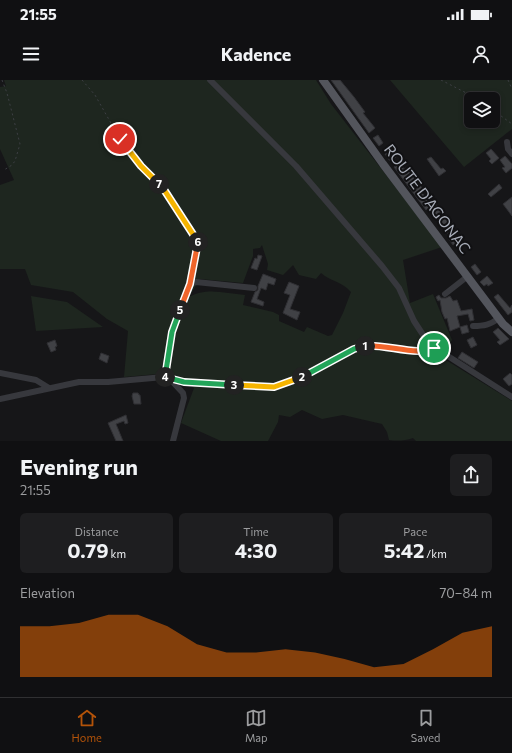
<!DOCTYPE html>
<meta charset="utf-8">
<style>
body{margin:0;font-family:Commissioner,sans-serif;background:#1e1e20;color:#f1f3f6;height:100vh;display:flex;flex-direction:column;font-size:15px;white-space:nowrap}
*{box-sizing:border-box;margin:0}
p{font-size:13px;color:#9c9d9f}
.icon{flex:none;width:22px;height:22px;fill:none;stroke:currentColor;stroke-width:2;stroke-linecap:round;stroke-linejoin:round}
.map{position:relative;height:361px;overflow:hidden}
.drawer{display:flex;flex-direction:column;background:#101012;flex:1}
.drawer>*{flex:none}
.buttons{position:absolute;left:464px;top:12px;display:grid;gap:8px}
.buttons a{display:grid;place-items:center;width:36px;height:36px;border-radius:6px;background:#101012;box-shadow:0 2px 6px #0003,0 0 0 1px #303032;font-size:20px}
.pin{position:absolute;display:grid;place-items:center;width:34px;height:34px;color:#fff;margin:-17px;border:2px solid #fff;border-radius:50%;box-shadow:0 1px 4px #0007}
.km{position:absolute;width:20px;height:20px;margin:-10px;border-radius:50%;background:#222;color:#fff;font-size:11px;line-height:20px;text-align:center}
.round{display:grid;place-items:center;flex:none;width:42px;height:42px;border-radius:6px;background:#1e1e20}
.summary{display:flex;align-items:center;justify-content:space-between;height:68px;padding:0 20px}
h1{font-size:22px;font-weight:700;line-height:30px}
.stats{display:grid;grid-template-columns:repeat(3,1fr);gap:6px;height:68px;padding:4px 20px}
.stats div{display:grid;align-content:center;border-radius:6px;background:#1e1e20;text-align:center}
.stats b{font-size:20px;font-weight:700}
.stats small{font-size:11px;font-weight:400}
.stats p{font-size:11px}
.chart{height:112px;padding:8px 20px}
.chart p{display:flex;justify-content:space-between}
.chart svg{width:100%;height:72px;margin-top:4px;fill:#b45309;opacity:.7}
.status{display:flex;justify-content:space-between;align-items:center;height:28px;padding:0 20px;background:#101012;direction:ltr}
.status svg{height:11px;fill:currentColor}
header{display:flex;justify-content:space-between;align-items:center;height:52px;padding:0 20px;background:#101012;font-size:18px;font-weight:700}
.menu{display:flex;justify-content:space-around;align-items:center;height:56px;border-top:1px solid #303032;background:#101012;font-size:11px;color:#9c9d9f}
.menu a{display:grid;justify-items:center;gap:2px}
.menu .on{color:#b45309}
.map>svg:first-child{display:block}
.green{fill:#1e261f;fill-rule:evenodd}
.building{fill:#404145;stroke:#303034}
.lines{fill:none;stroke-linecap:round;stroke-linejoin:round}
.path{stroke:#3d3f44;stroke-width:1;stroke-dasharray:2 3;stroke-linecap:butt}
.minor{stroke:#37383d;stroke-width:6}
.major{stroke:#53555c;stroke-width:8}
.split-1-casing{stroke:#fff;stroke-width:8}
.split-2-casing{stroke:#fff;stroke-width:8}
.split-3-casing{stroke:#fff;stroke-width:8}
.split-4-casing{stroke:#fff;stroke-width:8}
.split-5-casing{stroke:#fff;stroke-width:8}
.split-6-casing{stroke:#fff;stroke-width:8}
.split-7-casing{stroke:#fff;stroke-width:8}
.split-8-casing{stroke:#fff;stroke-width:8}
.split-1{stroke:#f0652b;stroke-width:5}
.split-2{stroke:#22a559;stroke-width:5}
.split-3{stroke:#f5b400;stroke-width:5}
.split-4{stroke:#22a559;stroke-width:5}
.split-5{stroke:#22a559;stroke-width:5}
.split-6{stroke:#f0652b;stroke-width:5}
.split-7{stroke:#f5b400;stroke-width:5}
.split-8{stroke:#f5b400;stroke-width:5}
.labels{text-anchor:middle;stroke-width:4;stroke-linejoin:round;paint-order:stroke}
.street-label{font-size:15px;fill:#a8adb8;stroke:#111113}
</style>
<div class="status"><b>21:55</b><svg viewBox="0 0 49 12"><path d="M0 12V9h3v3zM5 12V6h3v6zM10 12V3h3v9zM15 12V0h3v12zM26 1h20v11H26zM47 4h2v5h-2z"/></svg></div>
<header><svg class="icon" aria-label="menu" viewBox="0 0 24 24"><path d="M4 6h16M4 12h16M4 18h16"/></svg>Kadence<svg class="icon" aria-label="person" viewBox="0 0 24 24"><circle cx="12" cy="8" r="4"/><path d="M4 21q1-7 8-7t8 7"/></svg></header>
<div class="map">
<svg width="512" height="361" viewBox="0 0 512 361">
<rect width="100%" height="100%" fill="#161618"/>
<path class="green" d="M4 0H316L331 24 442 167 403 180 410 223 433 214 452 260 441 277 512 321V361H416L413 358C405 361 397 361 389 360L387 352 382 344 343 335 322 339 302 330 290 337 279 335 278 342 268 361H221L181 343 194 308 185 299 167 292 163 284 157 294 124 297 128 251 107 239 73 212 31 205 25 189H0V105L14 100 0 69V7L6 6ZM262 165 268 184 267 190 283 195 293 185 299 195 316 199 321 193C330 201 343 202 351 212L343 233 332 255 328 256 307 247 304 252 279 241V235L273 232 243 225 245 215C226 213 205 207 189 217L200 199 243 203 253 176V169L260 168Z
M390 0H512V49L464 87ZM471 19H493V41H471Z
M31 216 67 222 103 247 36 251Z"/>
<path class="building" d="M331 0H340L354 17 365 32 363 33 375 48 369 53Z
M378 55 383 63 379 66 373 58Z
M491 69 499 78 492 84 489 81 491 79 486 73Z
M389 71 390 72 392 71 396 77 390 81 385 74Z
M505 76 512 84V88L506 93 502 88 505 87 500 80Z
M431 77 441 89 443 88 446 91 439 96 427 79Z
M400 83 404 89 406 88 413 97 422 108 420 110 428 121 429 120 433 126 436 124 455 146 451 149 452 151 456 157 458 156 461 159 453 165 448 158 450 156 428 128 426 130 394 87Z
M499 104 502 108 491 117 488 114Z
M512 117V136L503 124Z
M258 175 262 176 257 190 251 188 255 178 257 179Z
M475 184 481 192 477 195 471 187Z
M263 194 276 199 274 205 268 203 266 210 261 208 257 219 264 222 263 226 251 222 255 212 258 210V206Z
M487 196 493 203 488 206 487 204 484 206 480 202Z
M289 202 299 206 290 229 300 232 297 240 283 233 290 215 284 213Z
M498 214 510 228 512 225V232L508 235 494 217Z
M439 215 441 218H446L450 216 453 221 457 220 461 231 472 229 474 240 470 241 468 234 457 236 460 247 467 245 469 252 462 254 460 247 450 251 447 238 445 239 442 232 440 220 438 221 436 217Z
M498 248 509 259 500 265 497 262 500 260 493 252Z
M473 257 477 265 471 268 467 260Z
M55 260 57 266 55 267 56 270 51 272 47 263Z
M462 272 478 282 474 288 458 278Z
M101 273 109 276 107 283 99 279Z
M510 293 512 295V304L509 306 503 299Z
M133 313H138L139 315H140L141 324H134L132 316Z
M126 335 128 343 125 344 124 341 116 344 123 361H116L108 343Z"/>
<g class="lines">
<path class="path" d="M2 0 7 13 20 64 15 81 12 85 4 90
M82 0 95 15 120 59 141 86 163 108 198 162 191 198
M441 0 478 19
M508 0 512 9
M493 30 512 44"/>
<path class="minor" d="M210 0 296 86 382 186 399 208 414 241 429 264 512 317
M507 62 508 69 512 74
M445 214 468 196
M473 246C484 246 490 245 499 238
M0 293 36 300 49 308
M164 297 172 252 190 204 196 202 254 208
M169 298 183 313 184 318 173 361
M0 319 79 302H108L164 297 183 302 273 307 297 299 354 269 368 265 425 272 434 268"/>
<path class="major" d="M323 0 383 84 503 244 512 252"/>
</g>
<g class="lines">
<g class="split-1-casing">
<path id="split-1" d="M365 266C381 263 422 277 434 268"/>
</g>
<g class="split-2-casing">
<path id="split-2" d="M302 297 354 269 365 266"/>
</g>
<g class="split-3-casing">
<path id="split-3" d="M234 305 274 307 302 297"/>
</g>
<g class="split-4-casing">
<path id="split-4" d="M165 297 184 302 234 305"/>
</g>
<g class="split-5-casing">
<path id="split-5" d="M165 297 172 252 180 230"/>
</g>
<g class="split-6-casing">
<path id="split-6" d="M180 230 190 204 198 162"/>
</g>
<g class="split-7-casing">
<path id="split-7" d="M159 104 163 108 198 162"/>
</g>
<g class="split-8-casing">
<path id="split-8" d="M120 59 141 86 159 104"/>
</g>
<use href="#split-1" class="split-1"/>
<use href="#split-2" class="split-2"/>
<use href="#split-3" class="split-3"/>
<use href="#split-4" class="split-4"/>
<use href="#split-5" class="split-5"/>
<use href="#split-6" class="split-6"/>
<use href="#split-7" class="split-7"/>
<use href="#split-8" class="split-8"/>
</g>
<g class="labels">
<g class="street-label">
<text transform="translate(427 119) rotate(53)" y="5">ROUTE D'AGONAC</text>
</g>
</g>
</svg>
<div class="buttons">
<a><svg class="icon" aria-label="layers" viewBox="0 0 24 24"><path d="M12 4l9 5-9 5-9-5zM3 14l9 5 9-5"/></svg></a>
</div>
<div class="pin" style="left:434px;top:268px;background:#1e9e55"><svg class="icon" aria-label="arrive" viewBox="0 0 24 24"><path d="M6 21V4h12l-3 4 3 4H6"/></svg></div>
<div class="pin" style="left:120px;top:59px;background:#d93025"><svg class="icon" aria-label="check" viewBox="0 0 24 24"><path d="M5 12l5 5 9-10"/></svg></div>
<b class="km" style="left:365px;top:266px">1</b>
<b class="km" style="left:302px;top:297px">2</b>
<b class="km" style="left:234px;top:305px">3</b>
<b class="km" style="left:165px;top:297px">4</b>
<b class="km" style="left:180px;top:230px">5</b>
<b class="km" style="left:198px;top:162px">6</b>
<b class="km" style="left:159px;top:104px">7</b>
</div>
<section class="drawer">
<div class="summary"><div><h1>Evening run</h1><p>21:55</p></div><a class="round"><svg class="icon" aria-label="share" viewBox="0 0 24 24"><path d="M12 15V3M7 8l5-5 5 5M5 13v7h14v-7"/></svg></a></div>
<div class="stats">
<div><p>Distance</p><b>0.79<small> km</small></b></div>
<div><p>Time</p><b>4:30</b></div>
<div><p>Pace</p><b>5:42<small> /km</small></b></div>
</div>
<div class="chart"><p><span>Elevation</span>70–84 m</p>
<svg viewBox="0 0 160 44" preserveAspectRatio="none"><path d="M0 44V13L10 13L20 11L30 6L40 6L50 13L60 24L70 29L80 29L90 27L100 29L110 33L120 38L130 36L140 27L150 17L160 13V44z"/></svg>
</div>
</section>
<nav class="menu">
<a class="on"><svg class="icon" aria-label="home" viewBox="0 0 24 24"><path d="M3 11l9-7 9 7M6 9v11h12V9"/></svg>Home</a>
<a><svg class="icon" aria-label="map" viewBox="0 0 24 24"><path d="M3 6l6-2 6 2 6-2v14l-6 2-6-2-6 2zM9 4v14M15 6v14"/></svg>Map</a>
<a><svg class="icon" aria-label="saved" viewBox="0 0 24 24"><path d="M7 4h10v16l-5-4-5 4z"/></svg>Saved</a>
</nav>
